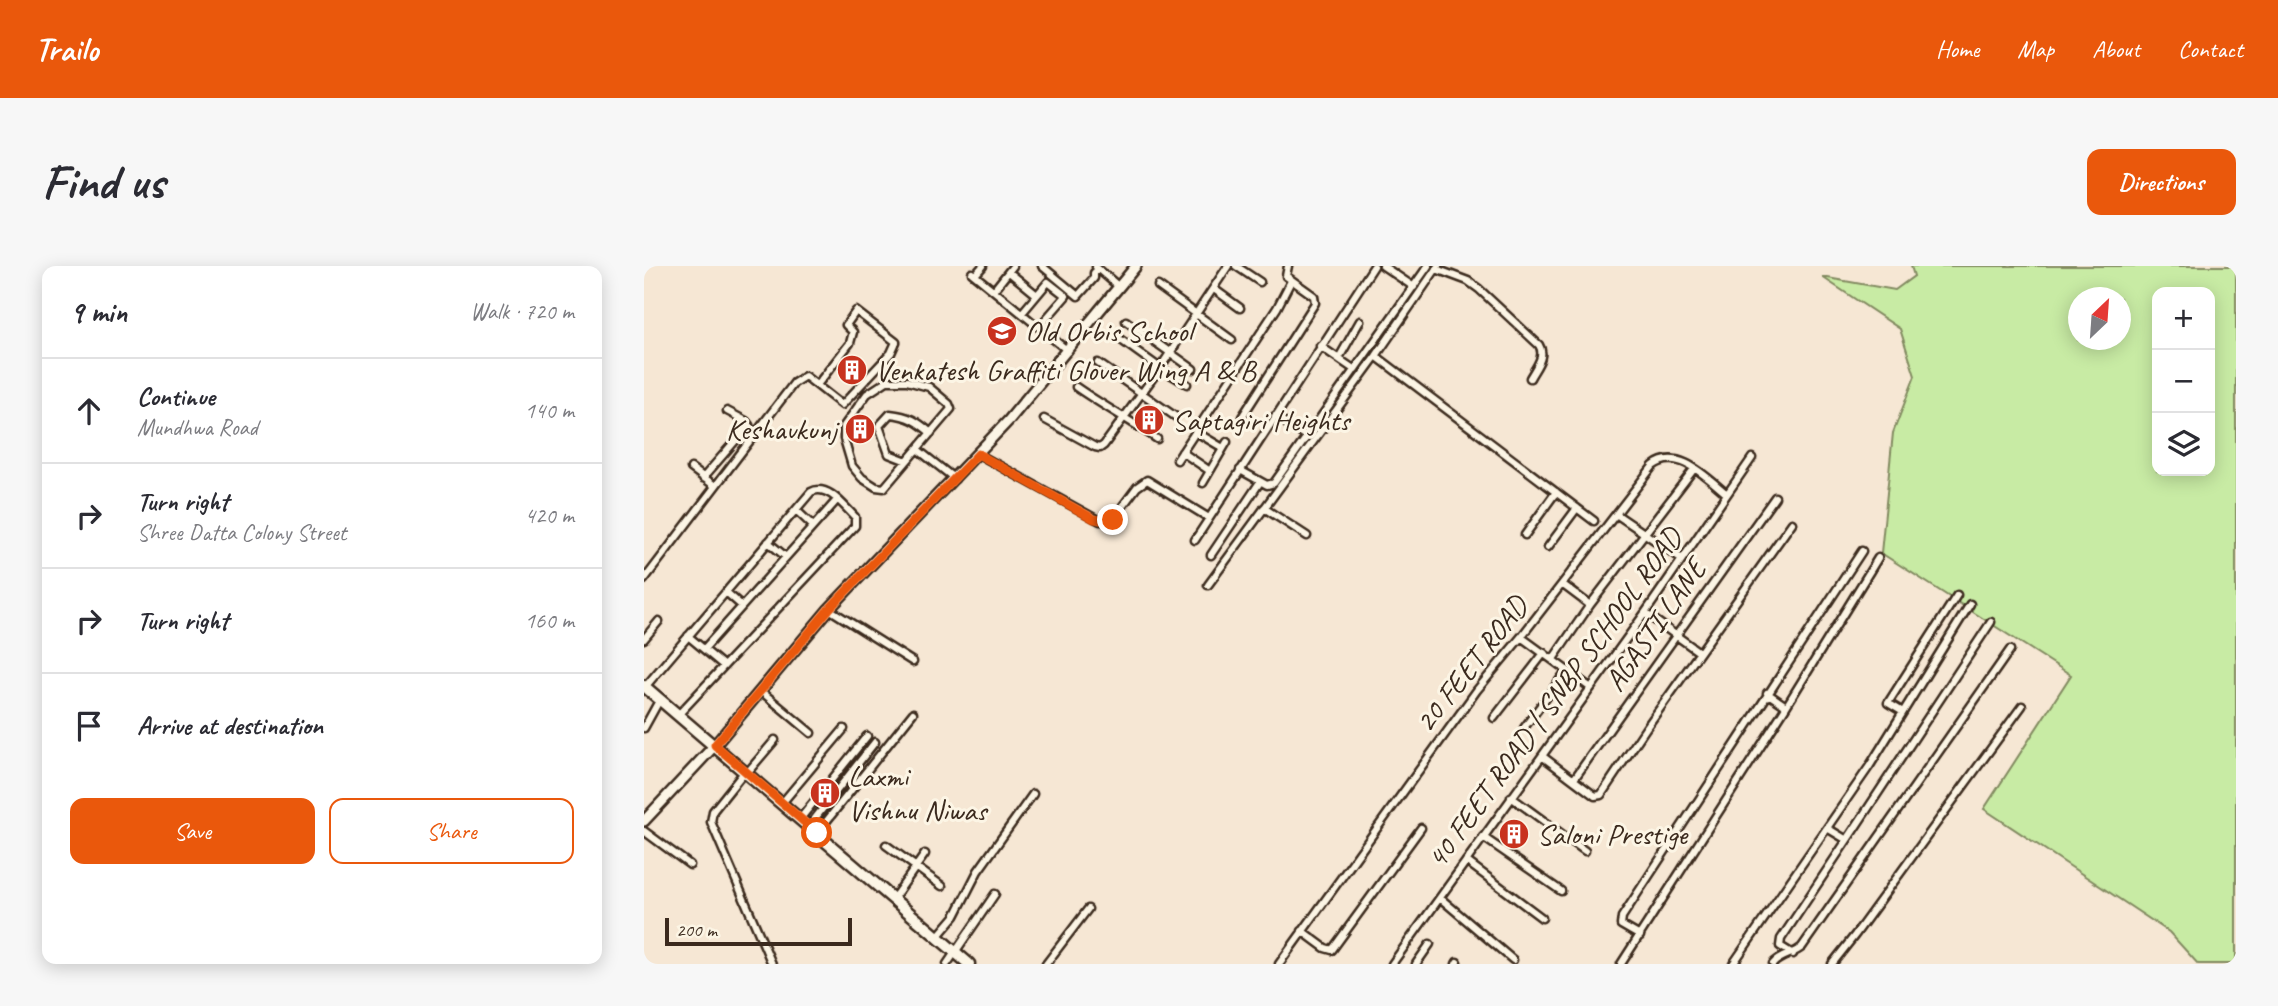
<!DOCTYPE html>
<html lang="en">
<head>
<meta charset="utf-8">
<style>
	:root { --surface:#fff; --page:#f7f7f7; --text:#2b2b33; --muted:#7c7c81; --line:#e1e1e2; --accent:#ea580c }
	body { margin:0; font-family:Caveat,sans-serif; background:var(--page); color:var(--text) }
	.controls { position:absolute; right:21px; top:21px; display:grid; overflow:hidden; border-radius:14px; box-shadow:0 4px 18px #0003 }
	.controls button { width:63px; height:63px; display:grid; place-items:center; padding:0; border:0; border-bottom:2px solid var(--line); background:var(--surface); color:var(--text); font:35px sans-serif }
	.compass { position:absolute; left:1424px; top:21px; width:63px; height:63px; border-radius:50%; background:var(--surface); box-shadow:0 4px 18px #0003; rotate:25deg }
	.scale { position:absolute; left:21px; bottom:18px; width:187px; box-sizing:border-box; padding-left:7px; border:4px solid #3b2a1e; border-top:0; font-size:19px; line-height:24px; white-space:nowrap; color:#3b2a1e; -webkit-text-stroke:5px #fcf5e5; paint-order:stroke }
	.stop { position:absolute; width:21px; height:21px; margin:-16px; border:5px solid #ea580c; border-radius:50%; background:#fff }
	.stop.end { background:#ea580c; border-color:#fff; box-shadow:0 2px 7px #0008 }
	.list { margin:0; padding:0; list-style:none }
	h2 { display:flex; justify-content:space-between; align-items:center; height:91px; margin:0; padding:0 28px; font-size:30px }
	h2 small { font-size:23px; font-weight:400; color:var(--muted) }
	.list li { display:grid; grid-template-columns:46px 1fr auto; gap:21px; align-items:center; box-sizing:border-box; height:105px; padding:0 28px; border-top:2px solid var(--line) }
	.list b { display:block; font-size:26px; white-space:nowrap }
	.list p { margin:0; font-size:23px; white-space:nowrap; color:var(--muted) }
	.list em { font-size:23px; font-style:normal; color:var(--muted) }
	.actions { display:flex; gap:14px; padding:21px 28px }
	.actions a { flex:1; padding:16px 0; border:2px solid var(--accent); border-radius:14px; text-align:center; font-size:24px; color:var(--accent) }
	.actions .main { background:var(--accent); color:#fff }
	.icon { flex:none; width:38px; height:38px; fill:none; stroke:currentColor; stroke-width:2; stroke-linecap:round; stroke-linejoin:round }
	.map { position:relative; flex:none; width:1592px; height:698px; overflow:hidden; border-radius:14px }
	header { display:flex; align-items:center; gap:42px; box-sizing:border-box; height:98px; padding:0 35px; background:var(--accent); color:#fff }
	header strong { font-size:33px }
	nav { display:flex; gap:38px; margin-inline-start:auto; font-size:24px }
	.intro { display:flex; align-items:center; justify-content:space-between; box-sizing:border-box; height:168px; padding:0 42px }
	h1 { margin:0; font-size:49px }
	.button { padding:18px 32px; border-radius:14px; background:var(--accent); color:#fff; font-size:24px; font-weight:700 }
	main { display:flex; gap:42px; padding:0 42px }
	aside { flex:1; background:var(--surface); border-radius:14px; box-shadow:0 4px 18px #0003 }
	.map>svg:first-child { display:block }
	.green { fill:#c8eba4; stroke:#828a61; stroke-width:2; fill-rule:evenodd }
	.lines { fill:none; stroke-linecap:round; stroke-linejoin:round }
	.street-casing { stroke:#3b2a1e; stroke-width:11 }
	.secondary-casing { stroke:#3b2a1e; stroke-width:14 }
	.primary-casing { stroke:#3b2a1e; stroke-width:15 }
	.street { stroke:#fcf5e5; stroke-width:6 }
	.secondary { stroke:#fcf5e5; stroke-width:9 }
	.primary { stroke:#fcf5e5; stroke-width:10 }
	.route { stroke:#ea580c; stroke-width:9 }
	.labels { text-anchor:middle; stroke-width:6; stroke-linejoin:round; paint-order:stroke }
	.poi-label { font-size:30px; fill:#3b2a1e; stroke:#fcf5e5; text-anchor:start }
	.street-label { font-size:30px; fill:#3b2a1e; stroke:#fcf5e5 }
</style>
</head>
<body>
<header>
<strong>Trailo</strong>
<nav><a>Home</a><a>Map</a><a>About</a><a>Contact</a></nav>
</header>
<div class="intro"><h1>Find us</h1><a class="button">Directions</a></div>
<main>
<aside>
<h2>9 min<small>Walk · 720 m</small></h2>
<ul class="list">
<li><svg class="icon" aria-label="ahead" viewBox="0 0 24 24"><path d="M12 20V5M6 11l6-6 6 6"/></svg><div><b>Continue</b><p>Mundhwa Road</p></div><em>140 m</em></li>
<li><svg class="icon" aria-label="right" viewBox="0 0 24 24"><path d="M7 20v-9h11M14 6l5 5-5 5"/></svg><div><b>Turn right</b><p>Shree Datta Colony Street</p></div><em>420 m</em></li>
<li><svg class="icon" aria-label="right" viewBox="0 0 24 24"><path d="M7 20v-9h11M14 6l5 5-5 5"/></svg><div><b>Turn right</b></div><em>160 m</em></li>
<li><svg class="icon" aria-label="arrive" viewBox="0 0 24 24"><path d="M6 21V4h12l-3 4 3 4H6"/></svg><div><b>Arrive at destination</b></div></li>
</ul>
<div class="actions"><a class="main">Save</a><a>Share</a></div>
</aside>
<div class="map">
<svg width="1592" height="698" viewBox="0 0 1592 698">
	<rect width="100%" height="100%" fill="#f6e7d4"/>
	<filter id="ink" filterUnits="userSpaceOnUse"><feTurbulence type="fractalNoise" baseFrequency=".0143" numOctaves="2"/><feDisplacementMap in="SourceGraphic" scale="14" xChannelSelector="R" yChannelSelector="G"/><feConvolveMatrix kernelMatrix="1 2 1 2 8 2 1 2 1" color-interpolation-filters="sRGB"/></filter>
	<g filter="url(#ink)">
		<path class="green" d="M 1267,0 L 1592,0 L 1592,698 L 1554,698 L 1525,666 L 1340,543 L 1427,409 L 1237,287 L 1249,167 L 1271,110 L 1256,63 L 1178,11 L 1251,24 L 1270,10 ZM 1513,26 L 1566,26 L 1566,205 L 1513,205 ZM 1434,32 L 1476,32 L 1476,74 L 1434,74 Z"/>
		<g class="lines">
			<g class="street-casing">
				<path id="street" d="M 398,0 L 434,30 L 450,12 L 450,7 L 454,3
					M 592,0 L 616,16
					M 739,0 L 770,21
					M 452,1 L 474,20
					M 792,3 L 824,15 L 835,23 L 895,79 C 902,90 892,101 886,112
					M 365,6 L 393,29
					M 328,7 L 424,85
					M 331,9 L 339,0
					M 514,20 L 588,74
					M 570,23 L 596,42
					M 350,24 L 369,0
					M 378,47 L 404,16 L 422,30 L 395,61
					M 482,55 L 549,103
					M 473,71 L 516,102 L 543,118
					M 676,80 L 711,104
					M 732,90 L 950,255
					M 695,92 L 716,55
					M 454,97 L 532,151
					M 432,121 C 459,140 486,154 513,173
					M 631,150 L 663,171
					M 598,151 L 671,37 L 670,30 L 642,10 L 644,0
					M 400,153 L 451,181 L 456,182 L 460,179 L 516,102 L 584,0
					M 552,166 L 579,182
					M 273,183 L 240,222 L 232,221 L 218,212 L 208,200 L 200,173 L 200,160 L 223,128 L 243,115 L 263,115 L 285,121 L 305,138 L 307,143 L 273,183 L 311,213
					M 538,186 L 566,205
					M 334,188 L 456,255 L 469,253 L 493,221 L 503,214 L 565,252
					M 533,194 L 633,42 L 647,15
					M 263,195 L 245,188 L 235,160 L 246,148 C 265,150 273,155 287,167
					M 47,202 L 71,220
					M 596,204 L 623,219 L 630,217 L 784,0
					M 59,212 L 105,159 L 102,155 L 83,145
					M 559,217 L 583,176
					M 620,242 L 663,270
					M 152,244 L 169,260
					M 972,248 L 1038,293
					M 881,269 L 912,226
					M 551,274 L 730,0
					M 124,276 L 142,291
					M 904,281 L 933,242
					M 567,289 L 616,216
					M 0,314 L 150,117 L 161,110 L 198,139 L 247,87 L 252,76 L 212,45 L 202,59 L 209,66 L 206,77 L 173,119
					M 918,318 L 946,339
					M 564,319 L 732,90 L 794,0
					M 82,326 L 98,340
					M 185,343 L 269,396
					M 1001,347 L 1055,386
					M 44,370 L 80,400
					M 877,371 L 947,422
					M 0,373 L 15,355
					M 60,383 L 193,234
					M 909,393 L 946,339 L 1050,203
					M 1,421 L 167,226 C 183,217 200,240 211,251 L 211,260 L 34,449
					M 118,426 L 167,467
					M 1123,427 L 1142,440
					M 1259,446 L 1244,437 L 1313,329
					M 850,452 L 900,387
					M 0,462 L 16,433
					M 880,462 L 923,404
					M 898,490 L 951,530 L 957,529 L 1002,462 L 1148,257
					M 101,505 L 69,545 L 67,556 L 128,698
					M 103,507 L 131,474
					M 930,513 L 1131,231
					M 867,531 L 941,585
					M 138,537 L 200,463
					M 156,553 L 223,470
					M 165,560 L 231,476
					M 1183,562 L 1203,574 L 1347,356
					M 0,565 L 46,599
					M 173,567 L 269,447
					M 839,571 L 917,625
					M 242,579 L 298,620
					M 822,595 L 898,652
					M 796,632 L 869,694
					M 249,633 L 281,588
					M 658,665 L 681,682 L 688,684 L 777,562
					M 996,670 L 977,659 L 978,651 L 1218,285
					M 293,671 L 311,650 L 334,605 L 389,528
					M 1149,688 L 1136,680 L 1137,673 L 1203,574
					M 303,698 L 351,628
					M 402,698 L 444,643
					M 635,698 L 833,424 L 877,371 L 1009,200 C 1034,180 1063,212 1083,228
					M 748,698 L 1001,347 L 1108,192
					M 772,698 L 786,678
					M 812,698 L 813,696
					M 977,698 L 1140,444 L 1234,292
					M 1089,698 L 1225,501 L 1326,338
					M 1129,698 C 1136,689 1149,689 1158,681 L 1366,384
					M 1188,698 L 1211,669 L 1378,440"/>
			</g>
			<g class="secondary-casing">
				<path id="secondary" d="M 0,555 L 71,479 L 185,343 L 365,154 L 492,0"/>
			</g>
			<g class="primary-casing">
				<path id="primary" d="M 0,420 L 325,698"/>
			</g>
			<use href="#street" class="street"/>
			<use href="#secondary" class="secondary"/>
			<use href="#primary" class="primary"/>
		</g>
	</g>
	<g class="lines" filter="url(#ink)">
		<path class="route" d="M 173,567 L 71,479 L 185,343 L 334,188 L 450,253 L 463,255 L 469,254"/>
	</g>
	<defs>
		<g id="school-disc" transform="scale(1.575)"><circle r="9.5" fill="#c8321e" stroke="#fcf5e5"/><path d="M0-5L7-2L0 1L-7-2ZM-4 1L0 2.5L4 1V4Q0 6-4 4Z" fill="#fff"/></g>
		<g id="building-disc" transform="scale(1.575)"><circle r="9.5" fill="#c8321e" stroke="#fcf5e5"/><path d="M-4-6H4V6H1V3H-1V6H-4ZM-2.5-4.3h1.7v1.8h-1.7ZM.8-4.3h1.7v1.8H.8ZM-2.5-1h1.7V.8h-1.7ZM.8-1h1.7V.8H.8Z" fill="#fff"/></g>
	</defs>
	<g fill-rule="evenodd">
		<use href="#school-disc" x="358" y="65"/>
		<use href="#building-disc" x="208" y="104"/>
		<use href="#building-disc" x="505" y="154"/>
		<use href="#building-disc" x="216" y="163"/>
		<use href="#building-disc" x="181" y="527"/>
		<use href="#building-disc" x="870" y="568"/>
	</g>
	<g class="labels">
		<g class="poi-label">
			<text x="381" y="75">Old Orbis School</text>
			<text x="231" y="114">Venkatesh Graffiti Glover Wing A &amp; B</text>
			<text x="528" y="164">Saptagiri Heights</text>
			<text x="193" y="173" text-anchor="end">Keshavkunj</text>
			<text x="204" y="520">Laxmi<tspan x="204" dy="34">Vishnu Niwas</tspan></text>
			<text x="893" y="578">Saloni Prestige</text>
		</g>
		<g class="street-label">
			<text transform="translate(1011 359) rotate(-55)" y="10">AGASTI LANE</text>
			<text transform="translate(827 398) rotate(-52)" y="10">20 FEET ROAD</text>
			<text transform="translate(910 432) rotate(-54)" y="10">40 FEET ROAD | SNBP SCHOOL ROAD</text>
		</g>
	</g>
</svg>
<div class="controls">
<button>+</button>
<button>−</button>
<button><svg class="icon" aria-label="layers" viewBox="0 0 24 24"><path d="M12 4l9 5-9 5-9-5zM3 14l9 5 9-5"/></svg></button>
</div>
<svg class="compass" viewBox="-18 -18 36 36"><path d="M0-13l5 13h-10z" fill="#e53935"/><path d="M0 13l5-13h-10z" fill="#7c7c81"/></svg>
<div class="scale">200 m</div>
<div class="stop" style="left:173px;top:567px"></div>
<div class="stop end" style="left:469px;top:254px"></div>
</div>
</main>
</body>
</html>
